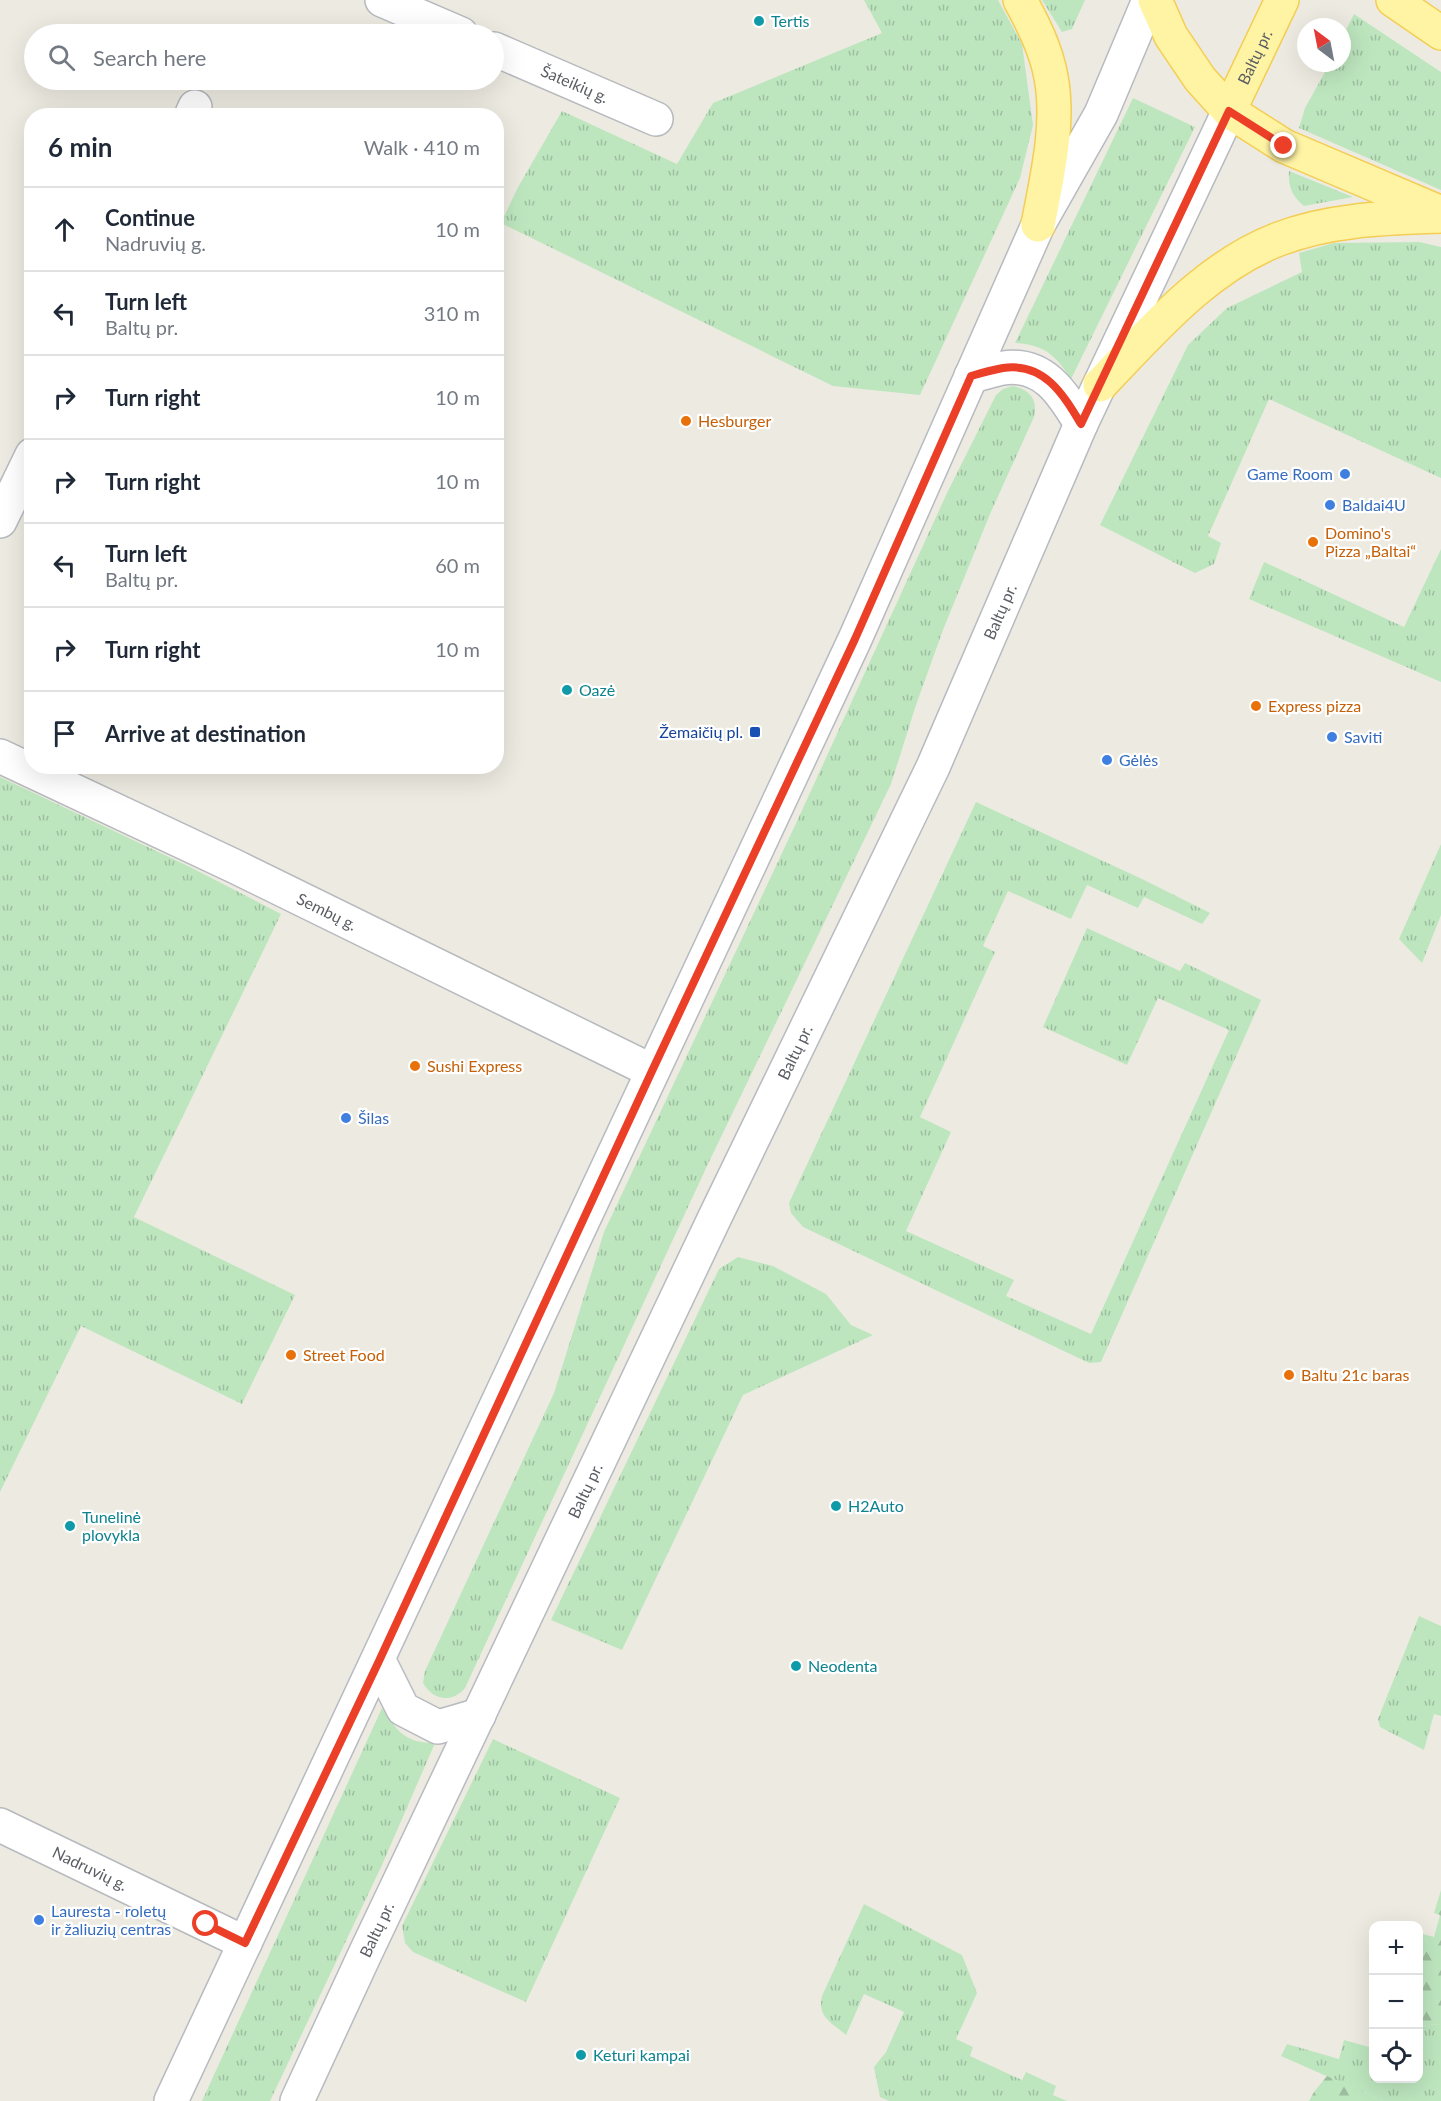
<!DOCTYPE html>
<html lang="en">
<head>
<meta charset="utf-8">
<style>
	:root { --surface:#fff; --page:#f2f2f3; --text:#1f2937; --muted:#747a83; --line:#e0e1e3 }
	body { margin:0; font-family:Lato,sans-serif; background:var(--page); color:var(--text) }
	.controls { position:absolute; right:18px; bottom:18px; display:grid; overflow:hidden; border-radius:12px; box-shadow:0 6px 24px #0002 }
	.controls button { width:54px; height:54px; display:grid; place-items:center; padding:0; border:0; border-bottom:2px solid var(--line); background:var(--surface); color:var(--text); font:30px sans-serif }
	.compass { position:absolute; left:1297px; top:18px; width:54px; height:54px; border-radius:50%; background:var(--surface); box-shadow:0 6px 24px #0002; rotate:328deg }
	.stop { position:absolute; width:18px; height:18px; margin:-14px; border:4px solid #ec3f28; border-radius:50%; background:#fff }
	.stop.end { background:#ec3f28; border-color:#fff; box-shadow:0 2px 6px #0008 }
	.list { margin:0; padding:0; list-style:none }
	h2 { display:flex; justify-content:space-between; align-items:center; height:78px; margin:0; padding:0 24px; font-size:26px }
	h2 small { font-size:20px; font-weight:400; color:var(--muted) }
	.list li { display:grid; grid-template-columns:39px 1fr auto; gap:18px; align-items:center; box-sizing:border-box; height:84px; padding:0 24px; border-top:2px solid var(--line) }
	.list b { display:block; font-size:22px; white-space:nowrap }
	.list p { margin:0; font-size:20px; white-space:nowrap; color:var(--muted) }
	.list em { font-size:20px; font-style:normal; color:var(--muted) }
	.icon { flex:none; width:33px; height:33px; fill:none; stroke:currentColor; stroke-width:2; stroke-linecap:round; stroke-linejoin:round }
	.map { position:relative; flex:none; width:1441px; height:2101px; overflow:hidden }
	.search { position:absolute; background:var(--surface); box-shadow:0 6px 24px #0002; left:24px; top:24px; width:480px; height:66px; display:flex; align-items:center; gap:15px; box-sizing:border-box; padding:0 21px; border-radius:33px; color:var(--muted); font-size:22px }
	.panel { position:absolute; background:var(--surface); box-shadow:0 6px 24px #0002; left:24px; top:108px; width:480px; height:666px; border-radius:24px }
	.map>svg:first-child { display:block }
	.grass { fill:url(#grass-tufts) }
	.forest { fill:url(#forest-firs) }
	.lines { fill:none; stroke-linecap:round; stroke-linejoin:round }
	.minor-casing { stroke:#b7b9be; stroke-width:36 }
	.secondary-casing { stroke:#b7bac0; stroke-width:36 }
	.primary-casing { stroke:#f4cd54; stroke-width:36 }
	.minor { stroke:#fff; stroke-width:33 }
	.secondary { stroke:#fff; stroke-width:33 }
	.primary { stroke:#fff4a4; stroke-width:33 }
	.route { stroke:#ec3f28; stroke-width:8 }
	.culture-dot { fill:#0f9aa8; stroke:#fff; stroke-width:2 }
	.food-dot { fill:#e8710a; stroke:#fff; stroke-width:2 }
	.shop-dot { fill:#3f7fe0; stroke:#fff; stroke-width:2 }
	.transit-dot { fill:#1a4fb4; stroke:#fff; stroke-width:2 }
	.labels { text-anchor:middle; stroke-width:4.5; stroke-linejoin:round; paint-order:stroke }
	.culture-label { font-size:16px; fill:#0d838f; stroke:#fff; text-anchor:start }
	.street-label { font-size:16px; fill:#5a5d63; stroke:#fff }
	.food-label { font-size:16px; fill:#c56008; stroke:#fff; text-anchor:start }
	.shop-label { font-size:16px; fill:#366cbe; stroke:#fff; text-anchor:start }
	.transit-label { font-size:16px; fill:#164399; stroke:#fff; text-anchor:end }
</style>
</head>
<body>
<div class="map">
<svg width="1441" height="2101" viewBox="0 0 1441 2101">
	<defs>
		<pattern id="grass-tufts" width="24" height="20" patternUnits="userSpaceOnUse" patternTransform="scale(1.5)"><rect width="24" height="20" fill="#bde6be"/><path d="M3 7l-1-3M5 7V3M7 7l1-3M15 17l-1-3M17 17v-4M19 17l1-3" fill="none" stroke="#9dbe9e"/></pattern>
		<pattern id="forest-firs" width="22" height="20" patternUnits="userSpaceOnUse" patternTransform="scale(1.5)"><rect width="22" height="20" fill="#bde6be"/><path d="M5 1l3.5 6h-7zM16 11l3.5 6h-7z" fill="#9dbe9e"/></pattern>
	</defs>
	<rect width="100%" height="100%" fill="#edebe1"/>
	<path class="grass" d="M 864,0 L 998,0 L 1022,44 L 1033,125 L 1020,178 L 920,395 L 833,386 L 501,223 L 517,189 L 562,111 L 677,164 L 713,103 L 882,33 Z
		M 1042,0 L 1085,0 L 1072,29 L 1062,32 Z
		M 1354,14 L 1441,72 L 1441,190 L 1299,128 L 1305,108 L 1330,63 L 1342,63 L 1342,38 Z
		M 1133,98 L 1195,127 L 1071,379 C 1055,355 1045,345 1015,343 Z
		M 1289,171 L 1353,197 L 1304,206 C 1292,196 1288,187 1289,171 Z
		M 1419,242 L 1441,247 L 1441,478 L 1269,399 L 1208,536 L 1221,543 L 1214,564 L 1195,573 L 1100,525 L 1188,345 L 1227,308 L 1302,272 L 1299,253 L 1334,243 Z
		M 1012,386 C 1030,389 1038,400 1034,417 L 990,514 L 943,630 L 916,705 L 891,784 L 708,1164 L 465,1688 C 451,1704 433,1700 423,1683 L 425,1671 L 554,1393 L 604,1232 L 798,819 L 947,493 L 996,395 L 1003,389 Z
		M 1441,549 L 1441,682 L 1249,599 L 1264,562 L 1404,627 Z
		M 0,777 L 188,866 L 281,914 L 134,1217 L 295,1295 L 242,1404 L 81,1326 L 0,1492 Z
		M 976,802 L 1142,879 L 1210,913 L 1202,924 L 1144,897 L 1138,908 L 1087,885 L 1071,919 L 1008,891 L 983,946 L 995,952 L 920,1117 L 951,1132 L 906,1231 L 1014,1280 L 1006,1296 L 1091,1334 L 1229,1030 L 1158,998 L 1127,1065 L 1043,1027 L 1087,928 L 1180,971 L 1185,963 L 1261,1000 L 1101,1362 L 1089,1363 L 803,1227 L 791,1213 L 789,1203 Z
		M 1441,844 L 1441,915 L 1422,963 L 1399,939 Z
		M 738,1257 L 773,1266 L 826,1294 L 851,1325 L 873,1335 L 743,1395 L 622,1650 L 551,1620 L 719,1269 Z
		M 1419,1616 L 1441,1626 L 1441,1716 L 1434,1714 L 1424,1750 L 1380,1727 L 1378,1719 Z
		M 382,1708 C 397,1732 406,1743 435,1743 L 382,1865 L 270,2101 L 202,2101 Z
		M 493,1739 L 620,1798 L 526,2002 L 413,1952 L 405,1943 L 402,1926 Z
		M 864,1904 L 962,1955 L 977,1993 L 956,2039 L 973,2047 L 970,2056 L 1022,2080 L 1026,2072 L 1056,2086 L 1053,2095 L 1067,2101 L 889,2101 L 880,2097 L 874,2067 L 886,2052 L 904,2012 L 864,1994 L 846,2035 C 831,2022 817,2017 822,1996 Z
		M 1441,2024 L 1441,2101 L 1383,2101 L 1281,2056 L 1287,2044 L 1339,2059 L 1344,2040 L 1373,2048 L 1374,2078 L 1418,2078 L 1419,2026 Z"/>
	<path class="forest" d="M 1441,1890 L 1441,2024 L 1419,2026 L 1419,1933 L 1434,1937 L 1440,1915 L 1434,1913 Z
		M 1327,2076 L 1383,2101 L 1309,2101 L 1314,2092 Z"/>
	<g class="lines">
		<g class="minor-casing">
			<g id="minor">
				<path d="M 382,0 L 461,34"/>
				<path id="s1" d="M 494,49 L 656,119"/>
				<path d="M 191,116 L 195,107"/>
				<path d="M 0,521 L 32,455"/>
				<path id="s2" d="M 0,756 L 234,866 L 652,1071"/>
				<path id="s3" d="M 0,1825 L 245,1943"/>
			</g>
		</g>
		<g class="secondary-casing">
			<g id="secondary">
				<path d="M 971,376 C 981,374 992,370 1003,368 C 1044,362 1063,394 1081,424"/>
				<path d="M 379,1661 L 403,1709 L 438,1727 L 479,1715"/>
				<path d="M 171,2101 L 855,639 L 1038,225 L 1101,114 L 1149,0"/>
				<path id="s4" d="M 297,2101 L 365,1954 L 715,1217 L 933,767 L 1081,424 L 1229,111"/>
			</g>
		</g>
		<g class="primary-casing">
			<g id="primary">
				<path d="M 1020,0 C 1033,24 1046,49 1051,77 C 1060,125 1047,177 1038,225"/>
				<path d="M 1155,0 L 1171,36 L 1200,79 L 1229,111 L 1284,146 L 1439,212"/>
				<path d="M 1393,0 L 1441,33"/>
				<path id="s5" d="M 1229,111 L 1282,0"/>
				<path d="M 1100,385 C 1153,330 1207,266 1279,239 C 1330,219 1387,218 1441,216"/>
			</g>
		</g>
		<use href="#minor" class="minor"/>
		<use href="#secondary" class="secondary"/>
		<use href="#primary" class="primary"/>
	</g>
	<g class="lines">
		<path class="route" d="M 206,1924 L 245,1943 L 379,1661 L 652,1071 L 855,639 L 971,376 C 981,373 992,370 1003,368 C 1044,362 1063,394 1081,424 L 1229,111 L 1284,146"/>
	</g>
	<g class="culture-dot">
		<circle cx="759" cy="21" r="6"/>
		<circle cx="567" cy="690" r="6"/>
		<circle cx="836" cy="1506" r="6"/>
		<circle cx="70" cy="1526" r="6"/>
		<circle cx="796" cy="1666" r="6"/>
		<circle cx="581" cy="2055" r="6"/>
	</g>
	<g class="food-dot">
		<circle cx="686" cy="421" r="6"/>
		<circle cx="1313" cy="542" r="6"/>
		<circle cx="1256" cy="706" r="6"/>
		<circle cx="415" cy="1066" r="6"/>
		<circle cx="291" cy="1355" r="6"/>
		<circle cx="1289" cy="1375" r="6"/>
	</g>
	<g class="shop-dot">
		<circle cx="1345" cy="474" r="6"/>
		<circle cx="1330" cy="505" r="6"/>
		<circle cx="1332" cy="737" r="6"/>
		<circle cx="1107" cy="760" r="6"/>
		<circle cx="346" cy="1118" r="6"/>
		<circle cx="39" cy="1920" r="6"/>
	</g>
	<rect class="transit-dot" x="749" y="726" width="12" height="12" rx="3"/>
	<g class="labels">
		<g class="culture-label">
			<text x="771" y="27">Tertis</text>
			<text x="579" y="696">Oazė</text>
			<text x="848" y="1512">H2Auto</text>
			<text x="82" y="1523">Tunelinė<tspan x="82" dy="18">plovykla</tspan></text>
			<text x="808" y="1672">Neodenta</text>
			<text x="593" y="2061">Keturi kampai</text>
		</g>
		<g class="street-label">
			<text dy="6" stroke="none"><textPath href="#s5" startOffset="60">Baltų pr.</textPath></text>
			<text dy="6" stroke="none"><textPath href="#s1" startOffset="88">Šateikių g.</textPath></text>
			<text dy="6" stroke="none"><textPath href="#s4" startOffset="1647">Baltų pr.</textPath></text>
			<text dy="6" stroke="none"><textPath href="#s2" startOffset="362">Sembų g.</textPath></text>
			<text dy="6" stroke="none"><textPath href="#s4" startOffset="1161">Baltų pr.</textPath></text>
			<text dy="6" stroke="none"><textPath href="#s4" startOffset="675">Baltų pr.</textPath></text>
			<text dy="6" stroke="none"><textPath href="#s3" startOffset="100">Nadruvių g.</textPath></text>
			<text dy="6" stroke="none"><textPath href="#s4" startOffset="189">Baltų pr.</textPath></text>
		</g>
		<g class="food-label">
			<text x="698" y="427">Hesburger</text>
			<text x="1325" y="539">Domino's<tspan x="1325" dy="18">Pizza „Baltai“</tspan></text>
			<text x="1268" y="712">Express pizza</text>
			<text x="427" y="1072">Sushi Express</text>
			<text x="303" y="1361">Street Food</text>
			<text x="1301" y="1381">Baltu 21c baras</text>
		</g>
		<g class="shop-label">
			<text x="1333" y="480" text-anchor="end">Game Room</text>
			<text x="1342" y="511">Baldai4U</text>
			<text x="1344" y="743">Saviti</text>
			<text x="1119" y="766">Gėlės</text>
			<text x="358" y="1124">Šilas</text>
			<text x="51" y="1917">Lauresta - roletų<tspan x="51" dy="18">ir žaliuzių centras</tspan></text>
		</g>
		<g class="transit-label">
			<text x="743" y="738">Žemaičių pl.</text>
		</g>
	</g>
</svg>
<div class="controls">
<button>+</button>
<button>−</button>
<button><svg class="icon" aria-label="locate" viewBox="0 0 24 24"><circle cx="12" cy="12" r="6"/><path d="M12 2v4M12 18v4M2 12h4M18 12h4"/></svg></button>
</div>
<svg class="compass" viewBox="-18 -18 36 36"><path d="M0-13l5 13h-10z" fill="#e53935"/><path d="M0 13l5-13h-10z" fill="#747a83"/></svg>
<div class="stop" style="left:206px;top:1924px"></div>
<div class="stop end" style="left:1284px;top:146px"></div>
<div class="search"><svg class="icon" aria-label="search" viewBox="0 0 24 24"><circle cx="10" cy="10" r="6"/><path d="M15 15l6 6"/></svg>Search here</div>
<section class="panel">
<h2>6 min<small>Walk · 410 m</small></h2>
<ul class="list">
<li><svg class="icon" aria-label="ahead" viewBox="0 0 24 24"><path d="M12 20V5M6 11l6-6 6 6"/></svg><div><b>Continue</b><p>Nadruvių g.</p></div><em>10 m</em></li>
<li><svg class="icon" aria-label="left" viewBox="0 0 24 24"><path d="M17 20v-9H6M10 6l-5 5 5 5"/></svg><div><b>Turn left</b><p>Baltų pr.</p></div><em>310 m</em></li>
<li><svg class="icon" aria-label="right" viewBox="0 0 24 24"><path d="M7 20v-9h11M14 6l5 5-5 5"/></svg><div><b>Turn right</b></div><em>10 m</em></li>
<li><svg class="icon" aria-label="right" viewBox="0 0 24 24"><path d="M7 20v-9h11M14 6l5 5-5 5"/></svg><div><b>Turn right</b></div><em>10 m</em></li>
<li><svg class="icon" aria-label="left" viewBox="0 0 24 24"><path d="M17 20v-9H6M10 6l-5 5 5 5"/></svg><div><b>Turn left</b><p>Baltų pr.</p></div><em>60 m</em></li>
<li><svg class="icon" aria-label="right" viewBox="0 0 24 24"><path d="M7 20v-9h11M14 6l5 5-5 5"/></svg><div><b>Turn right</b></div><em>10 m</em></li>
<li><svg class="icon" aria-label="arrive" viewBox="0 0 24 24"><path d="M6 21V4h12l-3 4 3 4H6"/></svg><div><b>Arrive at destination</b></div></li>
</ul>
</section>
</div>
</body>
</html>
